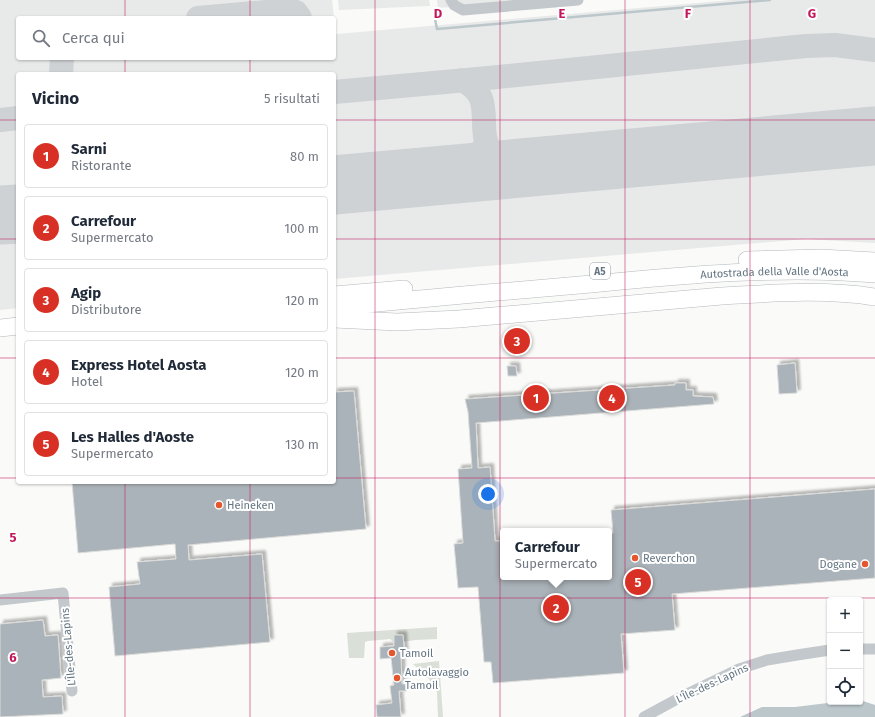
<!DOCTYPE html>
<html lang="it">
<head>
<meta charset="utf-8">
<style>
	:root { --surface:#fff; --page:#f6f6f7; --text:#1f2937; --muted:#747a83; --line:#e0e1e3; --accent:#d93025 }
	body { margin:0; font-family:"Fira Sans",sans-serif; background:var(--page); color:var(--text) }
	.controls { position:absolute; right:12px; bottom:12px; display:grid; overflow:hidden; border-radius:4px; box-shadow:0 1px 3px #0004 }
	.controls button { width:36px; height:36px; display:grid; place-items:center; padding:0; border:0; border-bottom:1px solid var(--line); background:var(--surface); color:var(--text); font:20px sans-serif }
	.you { position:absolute; left:488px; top:494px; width:14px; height:14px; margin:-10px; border:3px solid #fff; border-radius:50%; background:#1a73e8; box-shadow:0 0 0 6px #1a73e833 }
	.badge { display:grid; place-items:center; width:26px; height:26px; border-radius:50%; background:var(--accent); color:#fff; font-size:13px; font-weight:700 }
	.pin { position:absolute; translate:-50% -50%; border:2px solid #fff; box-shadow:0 1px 4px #0006 }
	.popup { position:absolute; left:500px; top:528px; width:112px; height:52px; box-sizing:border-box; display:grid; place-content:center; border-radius:4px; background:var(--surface); filter:drop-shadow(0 1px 3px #0005); font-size:13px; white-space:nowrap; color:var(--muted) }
	.popup b { font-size:15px; color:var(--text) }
	.popup::after { content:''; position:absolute; left:50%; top:100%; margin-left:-8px; border:8px solid transparent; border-top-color:var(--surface) }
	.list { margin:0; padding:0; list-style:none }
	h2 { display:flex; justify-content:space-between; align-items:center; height:52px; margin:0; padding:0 16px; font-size:17px }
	h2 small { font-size:13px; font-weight:400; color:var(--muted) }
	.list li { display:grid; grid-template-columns:26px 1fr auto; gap:12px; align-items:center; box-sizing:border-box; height:64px; margin:0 8px 8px; padding:0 8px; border:1px solid var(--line); border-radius:4px }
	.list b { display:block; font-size:15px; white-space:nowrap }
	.list p { margin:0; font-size:13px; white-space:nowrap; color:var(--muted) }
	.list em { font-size:13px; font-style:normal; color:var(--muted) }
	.icon { flex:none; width:22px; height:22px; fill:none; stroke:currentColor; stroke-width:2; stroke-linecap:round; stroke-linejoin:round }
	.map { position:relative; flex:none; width:875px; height:717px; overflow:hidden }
	.search { position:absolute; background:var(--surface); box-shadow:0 1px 3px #0004; left:16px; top:16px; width:320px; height:44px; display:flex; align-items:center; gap:10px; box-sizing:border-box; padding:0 14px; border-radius:4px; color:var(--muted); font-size:15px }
	.panel { position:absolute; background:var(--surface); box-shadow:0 1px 3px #0004; left:16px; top:72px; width:320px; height:412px; border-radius:4px }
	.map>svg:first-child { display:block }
	.built { fill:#e8e9e9; fill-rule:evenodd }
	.green { fill:#dadfd7 }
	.water { fill:#bbc7cb }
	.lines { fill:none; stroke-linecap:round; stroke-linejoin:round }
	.stream { stroke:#bbc7cb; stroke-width:2.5 }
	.taxiway { stroke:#ced2d4; stroke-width:24 }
	.runway { stroke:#ced2d4; stroke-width:59 }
	.building { fill:#aab3b9; stroke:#dcdcda; filter:url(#shadow) }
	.highway-casing { stroke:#b4b9bd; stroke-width:18 }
	.minor { stroke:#c3c8cc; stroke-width:11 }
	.highway { stroke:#fff; stroke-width:17 }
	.grid { fill:none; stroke:#c2185b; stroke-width:1; stroke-opacity:0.55 }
	.poi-dot { fill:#e4572e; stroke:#fff; stroke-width:1.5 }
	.labels { text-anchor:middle; stroke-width:4; stroke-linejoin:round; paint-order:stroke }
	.shield { fill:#fff; stroke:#939fa8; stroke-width:1 }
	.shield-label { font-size:10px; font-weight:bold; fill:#657683 }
	.street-label { font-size:11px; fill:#657683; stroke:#fff }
	.poi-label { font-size:11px; fill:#657683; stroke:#fff; text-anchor:start }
	.grid-label { font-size:13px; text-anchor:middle; font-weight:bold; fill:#c2185b; stroke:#fff; stroke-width:4; stroke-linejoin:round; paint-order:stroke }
</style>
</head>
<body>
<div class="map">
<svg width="875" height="717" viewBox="0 0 875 717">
	<defs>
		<filter id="shadow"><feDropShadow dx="3.5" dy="-3.5" stdDeviation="1" flood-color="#0004"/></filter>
	</defs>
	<rect width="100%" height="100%" fill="#fafaf8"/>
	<path class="built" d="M 0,0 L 332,0 L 336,34 L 732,0 L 875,0 L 875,243 L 806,239 L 334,279 L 334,74 L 18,74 L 18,308 L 0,310 ZM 18,18 L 334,18 L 334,58 L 18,58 Z
		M 338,0 L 429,0 L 430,6 L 339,10 Z
		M 437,0 L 544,0 L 438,8 Z"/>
	<path class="green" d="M 437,627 L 437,639 L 415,640 L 403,642 L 403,635 L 395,635 L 394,642 L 390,639 L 368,641 L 365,642 L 364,658 L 349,658 L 347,633 Z
		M 439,661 L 443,717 L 438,717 L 437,692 L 429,679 L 413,664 Z"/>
	<path class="water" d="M 860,700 L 875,705 L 875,717 L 740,717 L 762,707 L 795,707 L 836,702 L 860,702 Z"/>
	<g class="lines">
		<path class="stream" d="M 435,19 L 437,29 L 770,0"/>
		<path class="taxiway" d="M 198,18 L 289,10 L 296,12 L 300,18
			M 61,74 L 62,58
			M 462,80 C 501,98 470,135 496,156 C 505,163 517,165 528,167
			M 334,92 L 478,79 L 806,46 L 835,45 L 875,50
			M 0,120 L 18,118
			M 450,175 C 469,166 482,162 486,140"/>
		<path class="runway" d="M 334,185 L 875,136
			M 0,215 L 18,214"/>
	</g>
	<path class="building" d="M 521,335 L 522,343 L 513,344 L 512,336 Z
		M 795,363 L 797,393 L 779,394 L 777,365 Z
		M 507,366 L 516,366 L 517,376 L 508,376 Z
		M 675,383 L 686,383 L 686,390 L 693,390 L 693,396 L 713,397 L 714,404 L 476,423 L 478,468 L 490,467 L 495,541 L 503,541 L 503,577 L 609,577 L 609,533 L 613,533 L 611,510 L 875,489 L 875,578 L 672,594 L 675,630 L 621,634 L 624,673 L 493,683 L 491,662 L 484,662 L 478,587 L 458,588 L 454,544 L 463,543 L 458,469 L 472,468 L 468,412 L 465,399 L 675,385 Z
		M 354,391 L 366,529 L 188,545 L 189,560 L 262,554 L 270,642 L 115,656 L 109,587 L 140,584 L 137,562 L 176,559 L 175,544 L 78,553 L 72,482 L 334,482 L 334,392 Z
		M 43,620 L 45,636 L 58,635 L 61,678 L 42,680 L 43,697 L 62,696 L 63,714 L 0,717 L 0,624 Z
		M 394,635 L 403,635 L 405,658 L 401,658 L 402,684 L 407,684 L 407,691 L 399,691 L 401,717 L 377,717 L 376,705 L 392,703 L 390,686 L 394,685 L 391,658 L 380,659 L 380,647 L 394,646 Z"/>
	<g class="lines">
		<g class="highway-casing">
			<g id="highway">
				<path d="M 747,260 L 821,258 L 875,261"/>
				<path d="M 334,295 L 404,289"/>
				<path id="s1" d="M 334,307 C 420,299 505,291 591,284 C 685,275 780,266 875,274"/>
				<path d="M 334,319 L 397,322 L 459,319 L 722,296 C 773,293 825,289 875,297"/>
				<path d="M 0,328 L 18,326"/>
			</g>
		</g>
		<path class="minor" d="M 451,0 L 454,5 L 463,10 L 578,0
			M 0,600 L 63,593 L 72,691
			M 860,649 L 875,649
			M 644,717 L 681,697 L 739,669 L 767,660 L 797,655 L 830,650"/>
		<use href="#highway" class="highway"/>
	</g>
	<path class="grid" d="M 125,0 L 125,18M 250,0 L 250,18M 375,0 L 375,717M 500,0 L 500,717M 625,0 L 625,717M 750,0 L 750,717M 125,58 L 125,74M 250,58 L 250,74M 0,120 L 18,120M 334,120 L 875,120M 0,239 L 18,239M 334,239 L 875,239M 0,358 L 18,358M 334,358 L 875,358M 0,478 L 18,478M 334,478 L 875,478M 125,482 L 125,717M 250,482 L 250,717M 0,598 L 875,598"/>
	<g class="poi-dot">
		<circle cx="219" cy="505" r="4"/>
		<circle cx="635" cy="558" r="4"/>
		<circle cx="865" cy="564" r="4"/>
		<circle cx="392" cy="653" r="4"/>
		<circle cx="397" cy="678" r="4"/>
	</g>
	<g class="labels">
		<rect class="shield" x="590" y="263" width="20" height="16" rx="3"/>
		<g class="shield-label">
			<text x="600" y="275">A5</text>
		</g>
		<g class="street-label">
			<text dy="4" stroke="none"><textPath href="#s1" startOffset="442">Autostrada della Valle d'Aosta</textPath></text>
			<text transform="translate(68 647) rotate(-95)" y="4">L'Île-des-Lapins</text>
			<text transform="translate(712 683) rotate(-25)" y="4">L'Île-des-Lapins</text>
		</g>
		<g class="poi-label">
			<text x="227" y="509">Heineken</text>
			<text x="643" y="562">Reverchon</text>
			<text x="857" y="568" text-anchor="end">Dogane</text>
			<text x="400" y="657">Tamoil</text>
			<text x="405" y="676">Autolavaggio<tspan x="405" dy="13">Tamoil</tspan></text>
		</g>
	</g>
	<g class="grid-label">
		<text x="438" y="18">D</text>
		<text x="562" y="18">E</text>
		<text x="688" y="18">F</text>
		<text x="812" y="18">G</text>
		<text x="13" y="542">5</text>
		<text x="13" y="662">6</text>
	</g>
</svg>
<div class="controls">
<button>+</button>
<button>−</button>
<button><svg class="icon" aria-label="locate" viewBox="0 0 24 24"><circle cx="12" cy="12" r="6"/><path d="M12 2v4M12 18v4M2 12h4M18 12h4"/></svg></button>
</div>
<div class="you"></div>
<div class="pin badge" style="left:536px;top:398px">1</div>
<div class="pin badge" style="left:556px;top:608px">2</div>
<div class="popup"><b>Carrefour</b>Supermercato</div>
<div class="pin badge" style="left:517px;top:341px">3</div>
<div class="pin badge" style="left:612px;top:398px">4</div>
<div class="pin badge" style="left:638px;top:582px">5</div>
<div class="search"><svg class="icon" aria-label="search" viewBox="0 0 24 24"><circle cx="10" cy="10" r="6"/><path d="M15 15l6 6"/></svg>Cerca qui</div>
<section class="panel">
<h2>Vicino<small>5 risultati</small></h2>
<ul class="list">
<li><span class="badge">1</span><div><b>Sarni</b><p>Ristorante</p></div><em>80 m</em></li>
<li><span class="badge">2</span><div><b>Carrefour</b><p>Supermercato</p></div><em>100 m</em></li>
<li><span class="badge">3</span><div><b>Agip</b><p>Distributore</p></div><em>120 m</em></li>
<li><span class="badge">4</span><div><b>Express Hotel Aosta</b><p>Hotel</p></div><em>120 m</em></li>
<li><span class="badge">5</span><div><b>Les Halles d'Aoste</b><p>Supermercato</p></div><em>130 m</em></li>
</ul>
</section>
</div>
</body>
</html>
